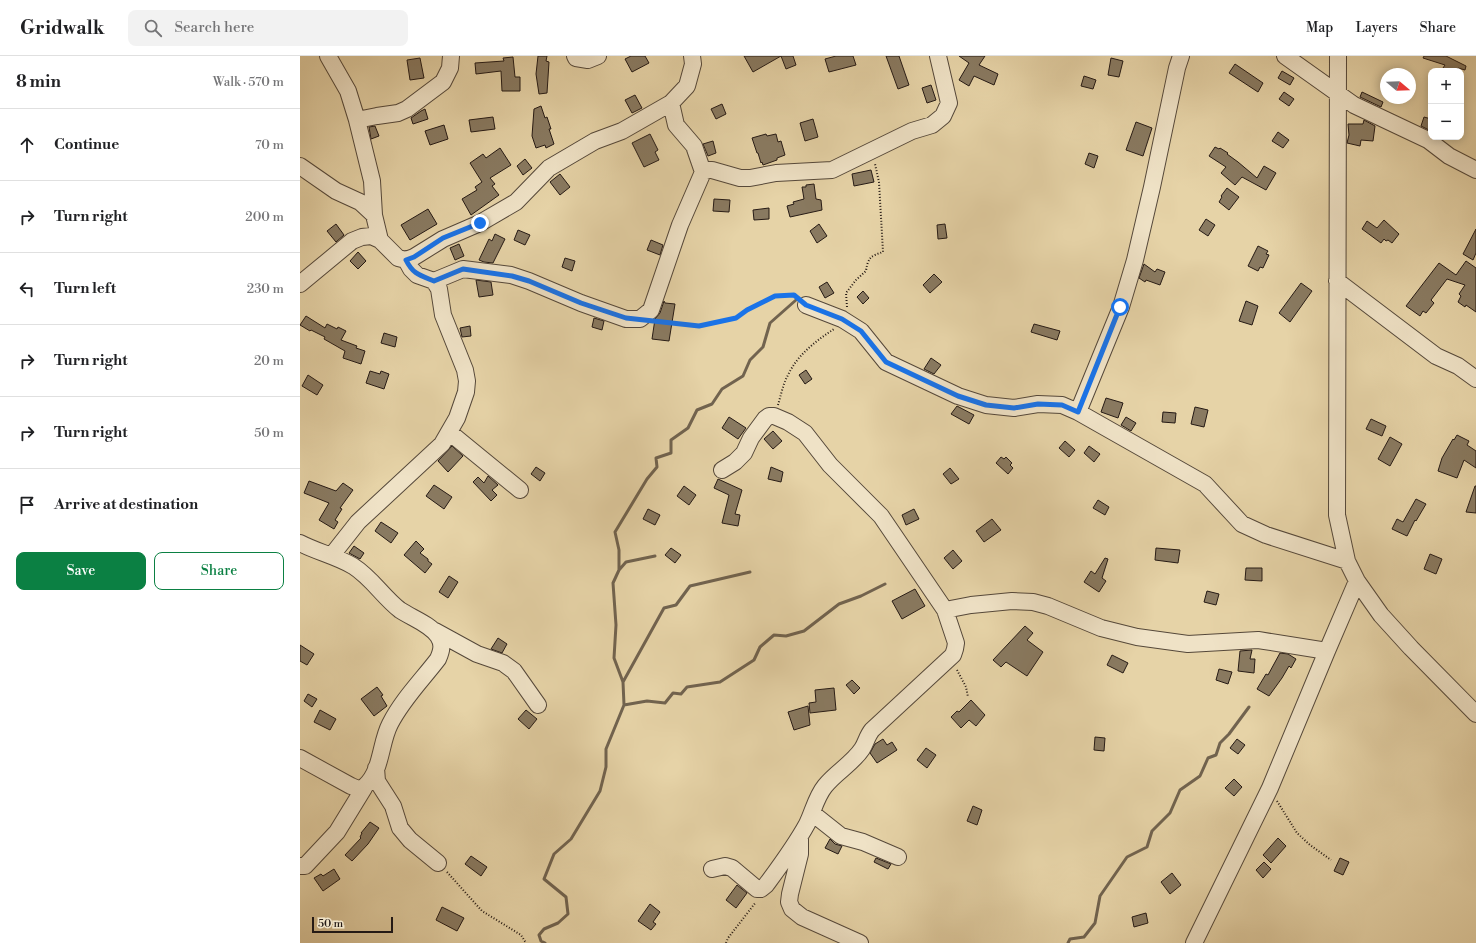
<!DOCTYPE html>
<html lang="en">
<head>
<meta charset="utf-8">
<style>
	:root { --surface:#fff; --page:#f2f2f2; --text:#202124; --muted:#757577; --line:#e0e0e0; --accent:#0b8043 }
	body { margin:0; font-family:"Libre Bodoni",serif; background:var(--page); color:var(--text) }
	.controls { position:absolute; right:12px; top:12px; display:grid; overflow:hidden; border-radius:8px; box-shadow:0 2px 10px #0003 }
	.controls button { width:36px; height:36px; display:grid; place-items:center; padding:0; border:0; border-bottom:1px solid var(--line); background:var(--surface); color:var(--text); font:20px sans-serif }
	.compass { position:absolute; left:1080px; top:12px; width:36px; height:36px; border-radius:50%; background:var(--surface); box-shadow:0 2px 10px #0003; rotate:109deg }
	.scale { position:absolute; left:12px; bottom:10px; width:81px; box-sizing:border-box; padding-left:4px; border:2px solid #251a15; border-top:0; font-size:11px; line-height:14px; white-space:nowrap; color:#251a15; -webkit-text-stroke:3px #efe2c6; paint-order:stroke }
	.stop { position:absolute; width:12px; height:12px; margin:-9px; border:3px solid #1a73e8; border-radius:50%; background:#fff }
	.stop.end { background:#1a73e8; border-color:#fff; box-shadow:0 1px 4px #0008 }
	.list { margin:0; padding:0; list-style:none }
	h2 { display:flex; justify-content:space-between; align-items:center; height:52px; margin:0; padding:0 16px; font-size:17px }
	h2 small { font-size:13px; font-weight:400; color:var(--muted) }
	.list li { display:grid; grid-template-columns:26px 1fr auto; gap:12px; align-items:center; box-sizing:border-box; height:72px; padding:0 16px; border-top:1px solid var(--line) }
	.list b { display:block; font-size:15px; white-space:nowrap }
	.list em { font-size:13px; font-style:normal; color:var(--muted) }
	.actions { display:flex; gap:8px; padding:12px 16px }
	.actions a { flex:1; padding:9px 0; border:1px solid var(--accent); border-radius:8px; text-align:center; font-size:14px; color:var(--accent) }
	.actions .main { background:var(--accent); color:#fff }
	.icon { flex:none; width:22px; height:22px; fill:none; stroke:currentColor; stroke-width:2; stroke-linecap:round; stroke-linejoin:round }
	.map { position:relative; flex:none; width:1176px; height:887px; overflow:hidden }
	header { display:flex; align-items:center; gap:24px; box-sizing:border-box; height:56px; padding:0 20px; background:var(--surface); border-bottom:1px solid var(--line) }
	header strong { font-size:19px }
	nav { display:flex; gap:22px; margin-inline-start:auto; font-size:14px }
	.search { width:280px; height:36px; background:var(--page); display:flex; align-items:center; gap:10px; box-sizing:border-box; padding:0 14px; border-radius:8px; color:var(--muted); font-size:15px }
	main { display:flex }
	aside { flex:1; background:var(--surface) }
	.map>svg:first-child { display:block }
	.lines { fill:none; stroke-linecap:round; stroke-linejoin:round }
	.stream { stroke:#71634f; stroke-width:3 }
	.building { fill:#897a61; stroke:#251a15 }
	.minor-casing { stroke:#55483a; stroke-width:18 }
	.path { stroke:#251a15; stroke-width:2; stroke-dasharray:1 2; stroke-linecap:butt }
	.minor { stroke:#efe2c6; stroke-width:16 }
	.route { stroke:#1a73e8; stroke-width:5 }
</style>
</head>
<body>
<header>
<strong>Gridwalk</strong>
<div class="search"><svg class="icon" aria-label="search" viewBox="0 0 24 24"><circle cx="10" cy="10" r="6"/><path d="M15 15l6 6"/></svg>Search here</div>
<nav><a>Map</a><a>Layers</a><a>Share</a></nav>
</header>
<main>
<aside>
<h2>8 min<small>Walk · 570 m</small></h2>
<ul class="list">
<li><svg class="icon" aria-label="ahead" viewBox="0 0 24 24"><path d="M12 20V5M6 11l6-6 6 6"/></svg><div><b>Continue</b></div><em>70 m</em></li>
<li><svg class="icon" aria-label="right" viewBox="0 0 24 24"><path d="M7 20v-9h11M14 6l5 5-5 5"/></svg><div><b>Turn right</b></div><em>200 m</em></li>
<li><svg class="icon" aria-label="left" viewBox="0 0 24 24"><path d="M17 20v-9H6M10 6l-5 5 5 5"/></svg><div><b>Turn left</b></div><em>230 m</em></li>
<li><svg class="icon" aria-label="right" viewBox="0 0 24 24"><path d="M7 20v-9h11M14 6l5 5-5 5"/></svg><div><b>Turn right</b></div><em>20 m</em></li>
<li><svg class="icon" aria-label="right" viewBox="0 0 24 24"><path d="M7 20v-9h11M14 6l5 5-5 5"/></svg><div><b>Turn right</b></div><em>50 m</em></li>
<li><svg class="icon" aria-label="arrive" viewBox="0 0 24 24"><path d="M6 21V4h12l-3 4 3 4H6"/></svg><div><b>Arrive at destination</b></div></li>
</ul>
<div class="actions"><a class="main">Save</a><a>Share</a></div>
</aside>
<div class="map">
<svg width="1176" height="887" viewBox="0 0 1176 887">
	<rect width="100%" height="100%" fill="#e6d3a7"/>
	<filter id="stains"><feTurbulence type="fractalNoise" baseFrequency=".005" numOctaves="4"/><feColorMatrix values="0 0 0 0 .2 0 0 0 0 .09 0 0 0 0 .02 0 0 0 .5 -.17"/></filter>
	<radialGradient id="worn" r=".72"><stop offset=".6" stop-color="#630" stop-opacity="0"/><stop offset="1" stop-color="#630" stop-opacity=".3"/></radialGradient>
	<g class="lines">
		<path class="stream" d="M 319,514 L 326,506 L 355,500
			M 323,626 L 364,552 L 376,549 L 390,530 L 450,516
			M 324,649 L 347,645 L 365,647 L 373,637 L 381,638 L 387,631 L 420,626 L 454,604 L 460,591 L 474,579 L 486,580 L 504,575 L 539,548 L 561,540 L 585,528
			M 245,887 L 241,885 L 239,879 L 244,873 L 258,867 L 268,858 L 266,841 L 244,823 L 254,798 L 271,783 L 300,735 L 306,711 L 306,693 L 324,649 L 323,626 L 314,602 L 316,569 L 313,527 L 319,514 L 319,494 L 315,476 L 347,423 L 357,411 L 356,402 L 371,397 L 371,384 L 388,372 L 397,354 L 412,348 L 422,333 L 443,320 L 450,304 L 463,291 L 470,267 L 496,244
			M 768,887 L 770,883 L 784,881 L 795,867 L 800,840 L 827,801 L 847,791 L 852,775 L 870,757 L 880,734 L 900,720 L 908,702 L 916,699 L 920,687 L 929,678 L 949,651"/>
	</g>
	<path class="building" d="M 238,0 L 247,0 L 246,5 L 249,6 L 247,37 L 239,38 L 236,18 Z
		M 331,0 L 345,0 L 349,7 L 332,16 L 325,3 Z
		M 444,0 L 481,0 L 453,16 Z
		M 481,0 L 493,0 L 496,9 L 486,13 Z
		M 536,0 L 553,0 L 556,9 L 529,16 L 525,3 Z
		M 586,0 L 599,0 L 609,29 L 598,33 Z
		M 659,0 L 685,0 L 679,9 L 698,18 L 694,29 L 674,20 L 669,30 L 659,24 L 669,7 Z
		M 1124,0 L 1146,0 L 1166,10 L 1165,14 L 1158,12 L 1156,15 L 1149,15 L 1143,12 L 1145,9 L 1123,2 Z
		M 213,1 L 215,21 L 220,21 L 220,35 L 202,35 L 201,15 L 176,18 L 175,7 L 204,5 L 203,2 Z
		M 120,2 L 124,22 L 110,24 L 107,4 Z
		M 811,2 L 823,5 L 819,21 L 808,19 Z
		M 935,8 L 963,27 L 958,36 L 929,17 Z
		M 982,15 L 994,22 L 990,29 L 978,22 Z
		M 784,20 L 796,24 L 793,33 L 781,30 Z
		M 631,29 L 636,44 L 627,47 L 622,32 Z
		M 984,36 L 994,43 L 989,50 L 979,43 Z
		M 1062,36 L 1083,46 L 1081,51 L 1060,41 Z
		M 335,39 L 342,52 L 332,57 L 325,44 Z
		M 422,48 L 426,58 L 416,63 L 411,53 Z
		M 241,50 L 245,62 L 247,61 L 251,73 L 249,73 L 254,88 L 246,92 L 245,89 L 236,92 L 232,80 L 234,53 Z
		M 125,53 L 128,63 L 113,68 L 111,62 L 121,55 Z
		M 193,61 L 195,73 L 171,76 L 169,64 Z
		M 1124,61 L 1131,63 L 1131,75 L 1121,70 Z
		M 513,63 L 518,81 L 505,85 L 500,67 Z
		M 1064,64 L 1075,70 L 1073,85 L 1061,84 L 1060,90 L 1047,87 L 1049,79 L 1048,68 L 1063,68 Z
		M 836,66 L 852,72 L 843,100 L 826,94 Z
		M 144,69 L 148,83 L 130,89 L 125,75 Z
		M 75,70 L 79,80 L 71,83 L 69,71 Z
		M 978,76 L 989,84 L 983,92 L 972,85 Z
		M 350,78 L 358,94 L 355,96 L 359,104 L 344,111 L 332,87 Z
		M 466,78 L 467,80 L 476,78 L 478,86 L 481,85 L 485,99 L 477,102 L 477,104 L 463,109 L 462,106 L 461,107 L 458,97 L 457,97 L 452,82 Z
		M 413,85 L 416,97 L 408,100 L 403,88 Z
		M 915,91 L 919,93 L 920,92 L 928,97 L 927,98 L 938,106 L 957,122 L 964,110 L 976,117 L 966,134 L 942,121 L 935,129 L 921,117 L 926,111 L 909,100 Z
		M 200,92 L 211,109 L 190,122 L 195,128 L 192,130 L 199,139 L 171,159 L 162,143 L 177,134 L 175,131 L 182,126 L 170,107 L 183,98 L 186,102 Z
		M 789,97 L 798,100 L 794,112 L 785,108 Z
		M 225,103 L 232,112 L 223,119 L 217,110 Z
		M 571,114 L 574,126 L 554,130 L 552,118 Z
		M 260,118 L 270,131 L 260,139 L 250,126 Z
		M 514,128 L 516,143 L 521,144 L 522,154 L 490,161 L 487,150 L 494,148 L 493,146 L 504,143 L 502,131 L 506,131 L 506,129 Z
		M 927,132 L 939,141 L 929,154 L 919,146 L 922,141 L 921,140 Z
		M 414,143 L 430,144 L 429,156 L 413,155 Z
		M 469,152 L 469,163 L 454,164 L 453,154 Z
		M 128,153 L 137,168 L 110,184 L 101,169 Z
		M 906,163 L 915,169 L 908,180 L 899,174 Z
		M 1084,164 L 1099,178 L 1092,187 L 1088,184 L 1086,185 L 1084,183 L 1081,187 L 1062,173 L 1067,165 L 1077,172 Z
		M 36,168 L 44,179 L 36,186 L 27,175 Z
		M 519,168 L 527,180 L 517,187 L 510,175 Z
		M 645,168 L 647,182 L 638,183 L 637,169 Z
		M 1176,173 L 1176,197 L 1173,204 L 1163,198 Z
		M 218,174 L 230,179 L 225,189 L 214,184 Z
		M 195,178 L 205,183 L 193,207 L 184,206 L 179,204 L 189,183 L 192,185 Z
		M 351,184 L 363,189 L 360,199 L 347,194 Z
		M 159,188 L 164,200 L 155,204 L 150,192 Z
		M 958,190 L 968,195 L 966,198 L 969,199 L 963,212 L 960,211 L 958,215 L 948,210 Z
		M 58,196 L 66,205 L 58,213 L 50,205 Z
		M 265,202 L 275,205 L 272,215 L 262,211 Z
		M 1166,205 L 1176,212 L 1176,256 L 1166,249 L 1165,251 L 1158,246 L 1161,240 L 1159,238 L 1165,229 L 1147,223 L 1131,244 L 1134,247 L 1126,257 L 1123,255 L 1120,260 L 1106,250 L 1139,207 L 1156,219 Z
		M 844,208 L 855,216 L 857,213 L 865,216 L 860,229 L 846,224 L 845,226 L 839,222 Z
		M 634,218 L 642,226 L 630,237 L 623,229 Z
		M 176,224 L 191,226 L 193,239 L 179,241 Z
		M 527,226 L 534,237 L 525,242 L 519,231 Z
		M 1001,227 L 1012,235 L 990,266 L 979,257 Z
		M 563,235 L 569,242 L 563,248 L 557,241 Z
		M 364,245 L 365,247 L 375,248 L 369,285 L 352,283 L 355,263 L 360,257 Z
		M 946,245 L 958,250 L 952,269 L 939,265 Z
		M 6,260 L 25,272 L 27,268 L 37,273 L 38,271 L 46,275 L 41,284 L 57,290 L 56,292 L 65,295 L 61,308 L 43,302 L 45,295 L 24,283 L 25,281 L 11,274 L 10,275 L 0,269 Z
		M 294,262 L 304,265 L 302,274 L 292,271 Z
		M 734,268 L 760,275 L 757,284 L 731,276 Z
		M 170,270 L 171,280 L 162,281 L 160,272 Z
		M 84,277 L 97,281 L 95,291 L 81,287 Z
		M 631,302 L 641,309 L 634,318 L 624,313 Z
		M 506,314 L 512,323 L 505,328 L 499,319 Z
		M 70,315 L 80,318 L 81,315 L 89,318 L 84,333 L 66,327 Z
		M 8,319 L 23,329 L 17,339 L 2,330 Z
		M 806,342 L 823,347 L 818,362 L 801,356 Z
		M 657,350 L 674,359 L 669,368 L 651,358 Z
		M 895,351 L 908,354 L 904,371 L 891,368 Z
		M 863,356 L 876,357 L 875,367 L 862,366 Z
		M 429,361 L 446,372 L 438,383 L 422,372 Z
		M 826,361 L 836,367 L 831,375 L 821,369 Z
		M 1071,363 L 1086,370 L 1082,380 L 1066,373 Z
		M 473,375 L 482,385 L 473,393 L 464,383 Z
		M 1157,379 L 1169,385 L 1167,389 L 1176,395 L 1176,412 L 1164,404 L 1157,422 L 1138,415 L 1142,402 L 1153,383 L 1154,384 Z
		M 1090,381 L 1102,388 L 1090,410 L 1078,403 Z
		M 765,385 L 775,394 L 769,401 L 759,392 Z
		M 152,390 L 163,400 L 148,416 L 138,405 Z
		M 789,390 L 800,398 L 794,406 L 784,397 Z
		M 701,401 L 704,403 L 706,401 L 712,407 L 710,409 L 713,412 L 708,418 L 696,407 Z
		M 236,411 L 245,417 L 240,425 L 231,418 Z
		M 471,411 L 483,416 L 481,426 L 468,423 Z
		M 650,412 L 659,423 L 651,428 L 643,418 Z
		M 188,420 L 198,429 L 192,434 L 197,439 L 191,445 L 173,426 L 178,421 L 184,427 Z
		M 418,423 L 442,434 L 435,458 L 440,459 L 438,470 L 422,467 L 429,439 L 414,432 Z
		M 9,425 L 36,435 L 43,427 L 53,434 L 40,452 L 42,453 L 35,464 L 38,466 L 34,473 L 19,464 L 29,447 L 4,437 Z
		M 134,429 L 152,441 L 144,453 L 126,440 Z
		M 384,430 L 396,439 L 389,449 L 377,440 Z
		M 1175,430 L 1176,430 L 1176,457 L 1166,456 Z
		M 1116,443 L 1126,448 L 1116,465 L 1115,464 L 1107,480 L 1092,473 L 1097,463 L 1103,466 Z
		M 798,444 L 809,451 L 805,459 L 793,452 Z
		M 348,453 L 360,459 L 355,469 L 343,463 Z
		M 614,453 L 619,463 L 606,469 L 602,459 Z
		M 692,463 L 701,474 L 684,486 L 676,475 Z
		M 81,466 L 98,477 L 91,487 L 75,475 Z
		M 116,485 L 124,493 L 120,497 L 128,503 L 128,505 L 132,508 L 125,517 L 104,499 Z
		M 54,490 L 64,497 L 60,503 L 49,497 Z
		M 371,492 L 381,499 L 375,507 L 365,499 Z
		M 856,492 L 880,494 L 878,507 L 855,504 Z
		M 653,494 L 662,505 L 653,513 L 644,502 Z
		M 1130,498 L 1142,503 L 1136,518 L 1124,513 Z
		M 805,502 L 808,503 L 802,522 L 806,525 L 799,536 L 784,526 L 791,515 L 795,518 Z
		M 946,512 L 962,512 L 962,525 L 945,524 Z
		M 149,520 L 158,526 L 148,542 L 139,536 Z
		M 615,533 L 625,550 L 602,563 L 592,545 Z
		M 907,535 L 919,538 L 916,549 L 904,546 Z
		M 725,570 L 733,577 L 727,584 L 743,596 L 727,620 L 706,606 L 701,611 L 693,604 Z
		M 198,582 L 207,588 L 202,597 L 191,593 Z
		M 0,589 L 14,598 L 7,609 L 0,605 Z
		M 952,594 L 950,603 L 955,603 L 954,617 L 938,615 L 940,595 Z
		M 980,597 L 988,598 L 996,603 L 991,612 L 989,610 L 982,622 L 969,640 L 957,633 L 966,618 L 968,619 Z
		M 812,599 L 828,607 L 823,617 L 807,609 Z
		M 919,613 L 932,616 L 928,628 L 916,624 Z
		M 552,624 L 560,632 L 554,638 L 546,629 Z
		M 77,631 L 83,639 L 81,640 L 87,650 L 74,660 L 61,643 Z
		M 534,632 L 536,654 L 510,657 L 509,647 L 516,646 L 515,634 Z
		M 8,638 L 17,643 L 12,651 L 4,645 Z
		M 671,644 L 685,659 L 676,670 L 669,664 L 661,672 L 651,661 L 657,655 L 659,656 Z
		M 508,650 L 510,669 L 494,674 L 488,656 Z
		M 20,654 L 36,663 L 30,674 L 14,666 Z
		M 226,654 L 237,663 L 229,673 L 218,663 Z
		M 795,681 L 805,682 L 804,695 L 794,694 Z
		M 583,683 L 587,689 L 592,686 L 597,694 L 577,707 L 570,697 L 575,688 Z
		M 937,683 L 945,689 L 938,698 L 930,692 Z
		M 626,692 L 636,699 L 627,712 L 617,704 Z
		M 934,723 L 942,731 L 934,740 L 925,732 Z
		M 673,750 L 682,754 L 677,769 L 667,765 Z
		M 70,766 L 79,772 L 68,788 L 52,805 L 45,799 L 61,782 L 60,781 L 62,777 L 61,777 Z
		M 978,782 L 986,790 L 971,807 L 963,799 Z
		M 530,783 L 535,788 L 542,790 L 538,798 L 525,792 Z
		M 171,800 L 187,811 L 181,820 L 165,808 Z
		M 576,802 L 591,808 L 588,813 L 574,806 Z
		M 1040,802 L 1049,806 L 1043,819 L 1034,815 Z
		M 964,806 L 971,813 L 963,822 L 956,814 Z
		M 34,813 L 40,823 L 23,835 L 14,822 L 21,818 L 23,820 Z
		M 872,817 L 881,829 L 870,838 L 861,826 Z
		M 437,829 L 447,837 L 436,852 L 426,844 Z
		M 350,848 L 360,856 L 353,866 L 356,868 L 351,874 L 338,865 Z
		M 142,851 L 164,862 L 157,875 L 136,864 Z
		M 846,857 L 848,867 L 834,871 L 832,861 Z"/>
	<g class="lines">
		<g class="minor-casing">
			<path id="minor" d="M 28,0 L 48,35 L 57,64 L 72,125 L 74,159 L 80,184
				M 275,0 L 276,2 L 288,4 L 298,0
				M 985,0 L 1054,49 L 1128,84 L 1149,100 L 1176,114
				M 1038,0 L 1037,459 L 1047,505 L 1057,525 L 1081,559 L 1111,592 L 1176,658
				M 371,47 L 376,69 L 394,90 L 403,116
				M 57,64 L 77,60 L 98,57 L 107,53 L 143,26 L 150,12 L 151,0
				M 0,110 L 36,135 L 60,146 L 74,159
				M 134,225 L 163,213 L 211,219 L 229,225 L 281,247 L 326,263 L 340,263 L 351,254 L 380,169 L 403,116 L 408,114 L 412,114 L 440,122 L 450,122 L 476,117 L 532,114 L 612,75 L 632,69 L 643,60 L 649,47 L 638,0
				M 1037,225 L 1136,300 L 1158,310 L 1176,323
				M 0,228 L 52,185 L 62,181 L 71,180 L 80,184 L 98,202 L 106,204 L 114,201 L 143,183 L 180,167 L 216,146 L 249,112 L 295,85 L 322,75 L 371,47 L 387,30 L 393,8 L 392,0
				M 506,249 L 542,263 L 561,275 L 586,306 L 658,340 L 686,349 L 714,352 L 738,348 L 762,349 L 778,356 L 905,428 L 942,468 L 966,479 L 1047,505
				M 778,356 L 821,251 L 835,204 L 852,131 L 877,12 L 881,0
				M 149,376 L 220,434
				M 0,487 C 17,496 36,500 53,510 C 72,522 83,541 100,554 C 112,562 130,568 138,580 C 143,588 142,594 138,603 C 122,624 102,644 90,668 C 80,687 82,715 65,730 C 61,735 56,732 51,730 L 0,702
				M 32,499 L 58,466 L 142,388 L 157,362 L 166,336 L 167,325 L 165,314 L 143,259 L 139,233 L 134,225 L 117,219 L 111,213 L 106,204
				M 645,554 L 671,549 L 712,545 L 733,546 L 748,550 L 801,572 L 837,581 L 888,588 L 958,584 L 1027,595
				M 135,575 L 177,598 L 203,607 L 214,615 L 238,649
				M 76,712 L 77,725 L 93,750 L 100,772 L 110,784 L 138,807
				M 512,757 L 541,780 L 563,786 L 598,801
				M 500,781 L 500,798 L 490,838 L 489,846 L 492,853 L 502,861 L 560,887
				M 0,810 L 5,810 L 37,776 L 64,732
				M 412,813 L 425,810 L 432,812 L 457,833 L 461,833 L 466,829 C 480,810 495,790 507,768 C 513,756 516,741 525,730 C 536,716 552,708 562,693 C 566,687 567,680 572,674 L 653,599 L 655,593 L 656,587 L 645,554 L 581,460 L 530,409 L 505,377 L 488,366 L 474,360 L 469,360 L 465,363 L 451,382 L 444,397 L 435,406 L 422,414
				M 894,887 L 970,732 L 1027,595 L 1057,525"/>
		</g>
		<path class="path" d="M 547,251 L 546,237 L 556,224 L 566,215 C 568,201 571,200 583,196 L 579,126 L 575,108
			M 357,265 L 399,270 L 436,262 L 447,254 L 475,241 L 494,239 L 496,241
			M 478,349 C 481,339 483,328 488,319 C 498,298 516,285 534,273
			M 657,614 L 666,631 L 668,641
			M 977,745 L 997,777 L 1010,789 L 1031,804
			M 147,816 L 182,855 L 221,879 L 226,887
			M 426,887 L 428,882 L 456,846"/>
		<use href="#minor" class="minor"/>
	</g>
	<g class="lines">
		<path class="route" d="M 180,167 L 143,182 L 114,201 L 106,204 C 113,218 119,219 134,225 L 163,213 L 212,220 L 229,225 L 281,247 L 326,262 L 399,270 L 436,262 L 447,254 L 475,240 L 494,239 L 506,249 L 542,263 L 561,275 L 586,306 L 658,340 L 686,349 L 714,352 L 738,348 L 762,349 L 778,356 L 820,251"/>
	</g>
	<rect width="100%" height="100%" filter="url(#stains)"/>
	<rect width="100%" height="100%" fill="url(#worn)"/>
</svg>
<div class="controls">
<button>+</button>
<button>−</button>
</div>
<svg class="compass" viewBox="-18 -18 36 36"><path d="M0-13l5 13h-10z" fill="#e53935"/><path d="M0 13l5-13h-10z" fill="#757577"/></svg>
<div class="scale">50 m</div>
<div class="stop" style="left:820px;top:251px"></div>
<div class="stop end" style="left:180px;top:167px"></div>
</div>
</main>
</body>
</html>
